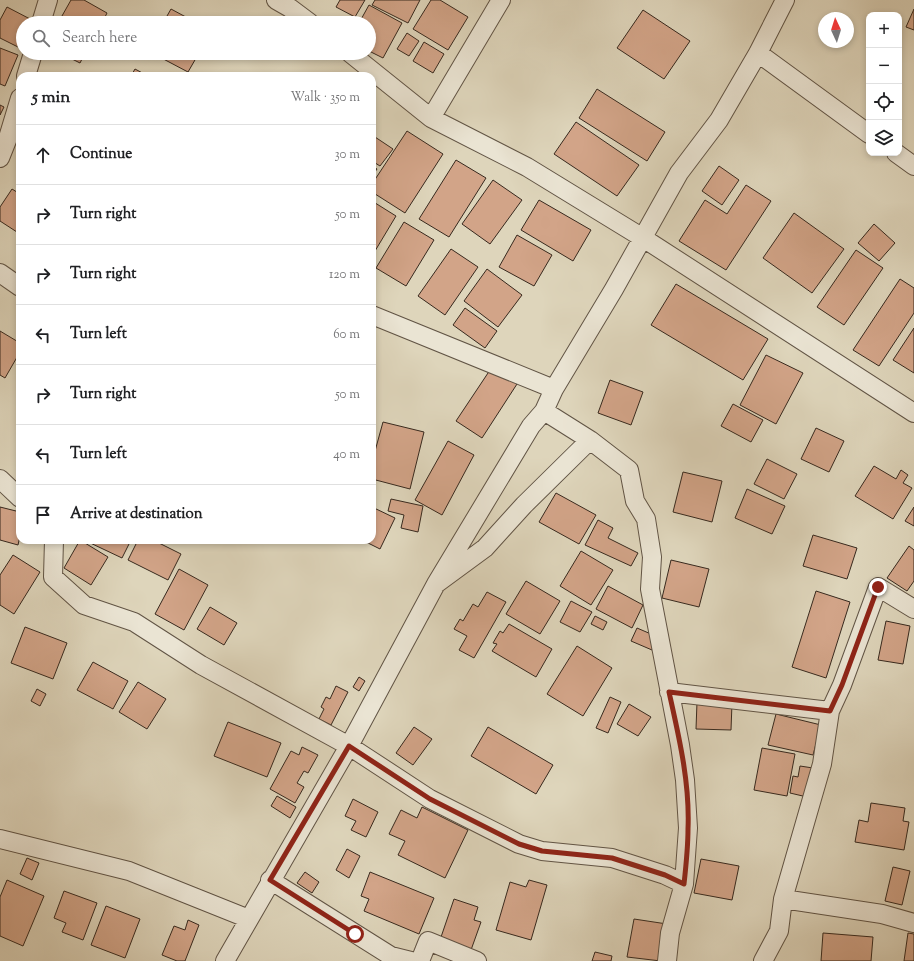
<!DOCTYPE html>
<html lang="en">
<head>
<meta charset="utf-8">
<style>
	:root { --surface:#fff; --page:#f6f6f6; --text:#202124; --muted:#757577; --line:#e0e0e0 }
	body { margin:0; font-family:"Sorts Mill Goudy",serif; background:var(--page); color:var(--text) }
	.controls { position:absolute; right:12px; top:12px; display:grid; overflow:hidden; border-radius:8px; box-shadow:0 2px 6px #0003 }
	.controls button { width:36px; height:36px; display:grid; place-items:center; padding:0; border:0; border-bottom:1px solid var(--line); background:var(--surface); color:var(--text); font:20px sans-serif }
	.compass { position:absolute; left:818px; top:12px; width:36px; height:36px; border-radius:50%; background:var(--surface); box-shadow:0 2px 6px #0003; rotate:356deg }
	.stop { position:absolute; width:12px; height:12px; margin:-9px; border:3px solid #8f2418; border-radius:50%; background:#fff }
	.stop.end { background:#8f2418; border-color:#fff; box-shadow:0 1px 4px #0008 }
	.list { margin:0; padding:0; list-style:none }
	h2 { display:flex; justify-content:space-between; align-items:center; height:52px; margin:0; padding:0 16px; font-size:17px }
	h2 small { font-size:13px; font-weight:400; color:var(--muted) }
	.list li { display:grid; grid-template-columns:26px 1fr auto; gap:12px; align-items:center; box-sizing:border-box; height:60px; padding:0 16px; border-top:1px solid var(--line) }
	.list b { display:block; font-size:15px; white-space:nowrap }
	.list em { font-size:13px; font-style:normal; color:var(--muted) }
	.icon { flex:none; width:22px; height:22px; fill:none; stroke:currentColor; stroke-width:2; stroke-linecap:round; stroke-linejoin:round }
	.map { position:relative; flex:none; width:914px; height:961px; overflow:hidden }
	.search { position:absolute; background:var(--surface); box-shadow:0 2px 6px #0003; left:16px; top:16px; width:360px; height:44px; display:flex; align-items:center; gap:10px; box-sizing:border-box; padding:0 14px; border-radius:22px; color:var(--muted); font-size:15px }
	.panel { position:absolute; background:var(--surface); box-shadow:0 2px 6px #0003; left:16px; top:72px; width:360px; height:472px; border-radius:12px }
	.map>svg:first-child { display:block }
	.building { fill:#d2a488; stroke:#37291e }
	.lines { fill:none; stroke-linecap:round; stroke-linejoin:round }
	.street-casing { stroke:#615445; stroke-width:20 }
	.street { stroke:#eae4d3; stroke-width:18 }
	.route { stroke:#8f2418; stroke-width:5 }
</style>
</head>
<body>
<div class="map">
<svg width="914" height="961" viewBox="0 0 914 961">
	<rect width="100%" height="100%" fill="#ded5bb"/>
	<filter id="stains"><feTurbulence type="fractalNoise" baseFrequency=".005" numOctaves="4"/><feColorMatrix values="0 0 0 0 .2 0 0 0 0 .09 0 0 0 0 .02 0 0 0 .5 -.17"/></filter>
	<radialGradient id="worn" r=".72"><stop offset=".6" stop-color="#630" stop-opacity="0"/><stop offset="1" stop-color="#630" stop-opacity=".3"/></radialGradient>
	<path class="building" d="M 71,0 L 84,0 L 107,13 L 102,23 L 58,23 Z
		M 340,0 L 365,0 L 355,17 L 336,7 Z
		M 375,0 L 420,0 L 408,23 L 372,5 Z
		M 431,0 L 440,0 L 468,17 L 448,50 L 413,29 Z
		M 369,5 L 402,23 L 383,58 L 369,51 L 369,23 L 359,23 Z
		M 7,7 L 32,20 L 30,23 L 23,23 L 23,37 L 18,47 L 0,38 L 0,20 Z
		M 171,9 L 197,23 L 163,23 Z
		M 914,9 L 914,30 L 906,27 Z
		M 643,10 L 690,41 L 664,79 L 617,48 Z
		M 407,33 L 419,41 L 409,56 L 397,49 Z
		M 424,42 L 444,54 L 433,73 L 413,61 Z
		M 0,48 L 18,55 L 5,86 L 0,84 Z
		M 60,53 L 85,53 L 80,63 Z
		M 152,53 L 199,53 L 188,72 Z
		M 135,69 L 148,76 L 131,76 Z
		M 597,89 L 665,132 L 647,161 L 579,118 Z
		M 0,105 L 4,107 L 0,115 Z
		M 576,122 L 639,165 L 617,196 L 554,154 Z
		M 407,131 L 443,154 L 405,213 L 372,192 L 372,184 Z
		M 372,135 L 393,149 L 380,166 L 372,161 Z
		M 456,160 L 486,178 L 449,237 L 419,219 Z
		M 372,166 L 377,169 L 372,176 Z
		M 719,166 L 739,180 L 722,205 L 702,191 Z
		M 493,180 L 522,200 L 490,244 L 462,224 Z
		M 746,185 L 771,201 L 726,270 L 679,241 L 705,200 L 727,214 Z
		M 12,189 L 20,194 L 20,234 L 0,221 L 0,207 Z
		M 539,200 L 591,230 L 573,261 L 521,230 Z
		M 372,201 L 396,216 L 375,251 L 372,249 Z
		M 794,213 L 844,249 L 812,293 L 763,258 Z
		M 404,222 L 434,240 L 406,286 L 376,268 Z
		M 874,224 L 895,243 L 879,261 L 858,243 Z
		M 517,235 L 552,255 L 534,286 L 499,267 Z
		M 451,249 L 478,267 L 445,315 L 418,296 Z
		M 856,250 L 883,268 L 844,325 L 817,307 Z
		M 487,269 L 522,295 L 498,327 L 464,301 Z
		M 900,279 L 914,288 L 914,313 L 879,366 L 853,350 Z
		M 676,284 L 768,339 L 743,380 L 651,325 Z
		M 465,308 L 497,331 L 485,348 L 453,325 Z
		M 914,328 L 914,373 L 893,360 Z
		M 0,331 L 20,343 L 20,352 L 5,378 L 0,375 Z
		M 766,355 L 803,373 L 776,424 L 740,405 Z
		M 492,367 L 517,384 L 482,438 L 456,421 Z
		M 610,380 L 643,392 L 631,425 L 598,413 Z
		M 733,404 L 763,420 L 751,442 L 721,426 Z
		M 383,422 L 424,432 L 410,489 L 372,479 L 372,462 Z
		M 816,428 L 844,441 L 829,472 L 801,459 Z
		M 448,441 L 474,455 L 442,515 L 415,500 Z
		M 767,459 L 797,474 L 784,499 L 754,484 Z
		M 874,466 L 896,479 L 901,470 L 908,475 L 903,483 L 912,488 L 893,519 L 855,496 Z
		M 683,472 L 722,481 L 712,522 L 673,512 Z
		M 747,489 L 785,506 L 772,534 L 735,518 Z
		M 556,493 L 596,515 L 579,544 L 539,522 Z
		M 391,499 L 423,506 L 418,532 L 401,528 L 404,515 L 388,511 Z
		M 0,507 L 20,512 L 20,536 L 18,545 L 0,540 Z
		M 372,507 L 395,518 L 380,549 L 362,540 L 372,540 Z
		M 914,507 L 914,526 L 905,521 Z
		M 598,520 L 613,528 L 608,538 L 638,553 L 631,566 L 585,545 Z
		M 813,535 L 857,548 L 847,579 L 803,566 Z
		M 80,540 L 108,557 L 91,585 L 64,568 Z
		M 84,540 L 131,540 L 122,558 Z
		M 138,540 L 153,540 L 181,554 L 168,580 L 128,560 Z
		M 909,546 L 914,550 L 914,581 L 907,591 L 887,578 Z
		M 581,551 L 613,570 L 591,605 L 560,586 Z
		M 13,555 L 40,572 L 14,614 L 0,605 L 0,575 Z
		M 671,560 L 709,569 L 699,607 L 662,598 Z
		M 179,569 L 208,585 L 184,630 L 155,614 Z
		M 526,581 L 560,601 L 540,634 L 506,614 Z
		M 608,586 L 643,605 L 632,628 L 596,609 Z
		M 816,591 L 850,602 L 826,678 L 792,667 Z
		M 487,592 L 506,602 L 474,658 L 459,650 L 467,636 L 454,629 L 460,619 L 463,621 L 473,604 L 478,607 Z
		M 571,601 L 592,612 L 580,632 L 560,622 Z
		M 210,607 L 237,623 L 224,645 L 197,629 Z
		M 595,616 L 607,622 L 603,630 L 591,624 Z
		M 886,621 L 910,626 L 903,664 L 878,660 Z
		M 509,624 L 552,649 L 536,677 L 492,651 L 497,644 L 493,643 L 500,631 L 503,633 Z
		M 25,627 L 67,643 L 53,679 L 11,663 Z
		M 637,628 L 658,637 L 652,650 L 631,641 Z
		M 577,646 L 612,668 L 583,716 L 547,694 Z
		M 93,662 L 128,681 L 113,709 L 77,690 Z
		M 359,677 L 365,681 L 359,691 L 353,687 Z
		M 138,682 L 166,699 L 147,729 L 119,712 Z
		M 336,686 L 348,692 L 331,725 L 319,719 L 324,709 L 321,707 L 326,697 L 330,699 Z
		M 37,689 L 46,694 L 40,706 L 31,701 Z
		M 610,697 L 621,702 L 608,733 L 596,728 Z
		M 697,702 L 732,703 L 731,730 L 696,729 Z
		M 629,704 L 651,717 L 638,736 L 617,724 Z
		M 776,714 L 821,725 L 813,755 L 768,745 Z
		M 228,722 L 281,743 L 267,777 L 214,756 Z
		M 414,727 L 432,739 L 413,765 L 396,753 Z
		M 488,727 L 553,765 L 536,794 L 471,756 Z
		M 302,747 L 318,755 L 308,773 L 304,771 L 297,783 L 304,787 L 295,803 L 270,789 L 291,751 L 299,755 Z
		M 762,748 L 795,754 L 787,796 L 754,790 Z
		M 800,766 L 813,768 L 807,797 L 790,793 L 793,776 L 798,777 Z
		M 277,796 L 296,807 L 290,818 L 271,806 Z
		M 353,799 L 378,812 L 366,837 L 351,830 L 356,821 L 345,816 Z
		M 871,803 L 905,808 L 903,821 L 909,822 L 904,850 L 855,842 L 859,820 L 868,822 Z
		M 422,807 L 468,830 L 445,878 L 398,855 L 405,841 L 389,834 L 401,810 L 417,818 Z
		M 347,849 L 360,856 L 349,878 L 336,870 Z
		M 27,858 L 39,863 L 32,880 L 20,874 Z
		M 701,859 L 739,866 L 732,900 L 694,893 Z
		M 893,867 L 910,871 L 902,905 L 885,901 Z
		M 305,872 L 319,882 L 312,893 L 297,883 Z
		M 370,872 L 434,898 L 419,934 L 364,911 L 369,899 L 361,896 Z
		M 7,880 L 44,896 L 23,946 L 0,936 L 0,897 Z
		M 529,880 L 547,885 L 531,940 L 496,930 L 510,882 L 526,887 Z
		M 64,891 L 97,903 L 83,940 L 62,932 L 66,923 L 54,918 Z
		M 454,899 L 478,907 L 474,920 L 481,922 L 471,950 L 440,940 Z
		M 106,906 L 140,919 L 125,958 L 91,945 Z
		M 634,919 L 667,924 L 661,961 L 627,957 Z
		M 188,920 L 199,925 L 185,961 L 177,961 L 162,955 L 174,926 L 185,930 Z
		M 823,933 L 873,937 L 871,961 L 821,961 Z
		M 908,933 L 914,934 L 914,961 L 904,961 Z
		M 595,952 L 612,956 L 611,961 L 592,961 Z"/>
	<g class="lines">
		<g class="street-casing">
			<path id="street" d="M 276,0 L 290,8 L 310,23
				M 41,23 L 48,0
				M 350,53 L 431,118 L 527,167 L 643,238 L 914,413
				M 758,53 L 869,134
				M 26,76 L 33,53
				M 431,118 L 501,0
				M 896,153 L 914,166
				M 0,158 L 8,138 L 20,98
				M 0,273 L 20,287
				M 372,315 L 554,389
				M 544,411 L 590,440 L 629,470 L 635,501 L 646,519 L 652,557 L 650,589 L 680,745 L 685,780 L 688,828 L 684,884 L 670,933 L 667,961
				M 0,479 L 20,498
				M 54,540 L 53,577 L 84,605 L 134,622 L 201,665 L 349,746 L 430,799 L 519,844 L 542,851 L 612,858 L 665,875 L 684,884
				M 436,584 L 531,426 L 544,411 L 554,389 L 614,289 L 679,173 L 719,120 L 758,53 L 785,0
				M 669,692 L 830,711 L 842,685 L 878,587 L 914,609
				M 0,839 L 129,871 L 249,919
				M 270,880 L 391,956 L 411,961
				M 783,899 L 882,914 L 914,923
				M 225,961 L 349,746 L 436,584 L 485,548 L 524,505 L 590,440
				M 420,961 L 428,941 L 477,961
				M 763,961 L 779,931 L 783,899 L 822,764 L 830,711"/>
		</g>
		<use href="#street" class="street"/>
	</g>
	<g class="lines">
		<path class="route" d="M 355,934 L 270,880 L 349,746 L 430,799 L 519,844 L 542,851 L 612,858 L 665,875 L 684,884 C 686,866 688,848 688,829 C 690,783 679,737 669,692 L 830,711 L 842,685 L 878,587"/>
	</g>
	<rect width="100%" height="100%" filter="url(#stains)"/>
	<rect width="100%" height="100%" fill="url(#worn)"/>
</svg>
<div class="controls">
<button>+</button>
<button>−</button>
<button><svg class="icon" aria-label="locate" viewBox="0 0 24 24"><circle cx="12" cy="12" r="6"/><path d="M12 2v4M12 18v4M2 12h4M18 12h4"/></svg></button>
<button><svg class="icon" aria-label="layers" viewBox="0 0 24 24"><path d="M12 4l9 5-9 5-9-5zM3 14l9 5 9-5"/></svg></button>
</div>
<svg class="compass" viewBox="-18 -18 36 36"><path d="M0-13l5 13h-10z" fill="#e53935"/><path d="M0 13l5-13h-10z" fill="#757577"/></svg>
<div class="stop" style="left:355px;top:934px"></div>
<div class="stop end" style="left:878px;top:587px"></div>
<div class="search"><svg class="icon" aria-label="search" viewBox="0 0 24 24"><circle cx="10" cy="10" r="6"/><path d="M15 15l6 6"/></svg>Search here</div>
<section class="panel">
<h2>5 min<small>Walk · 350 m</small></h2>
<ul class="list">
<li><svg class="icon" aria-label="ahead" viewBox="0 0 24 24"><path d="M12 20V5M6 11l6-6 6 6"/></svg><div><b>Continue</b></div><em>30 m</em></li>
<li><svg class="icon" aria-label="right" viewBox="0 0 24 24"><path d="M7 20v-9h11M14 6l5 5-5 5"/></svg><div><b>Turn right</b></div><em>50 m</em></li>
<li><svg class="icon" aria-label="right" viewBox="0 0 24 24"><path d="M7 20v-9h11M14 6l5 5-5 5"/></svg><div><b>Turn right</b></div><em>120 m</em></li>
<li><svg class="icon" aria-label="left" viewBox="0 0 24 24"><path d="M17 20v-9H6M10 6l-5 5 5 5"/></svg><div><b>Turn left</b></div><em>60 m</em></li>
<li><svg class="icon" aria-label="right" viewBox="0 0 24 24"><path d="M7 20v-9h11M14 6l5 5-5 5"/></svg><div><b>Turn right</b></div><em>50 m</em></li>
<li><svg class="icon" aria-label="left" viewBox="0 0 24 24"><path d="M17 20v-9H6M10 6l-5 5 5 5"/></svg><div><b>Turn left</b></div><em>40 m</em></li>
<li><svg class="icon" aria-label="arrive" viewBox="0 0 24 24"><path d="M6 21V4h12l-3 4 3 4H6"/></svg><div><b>Arrive at destination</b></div></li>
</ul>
</section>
</div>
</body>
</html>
